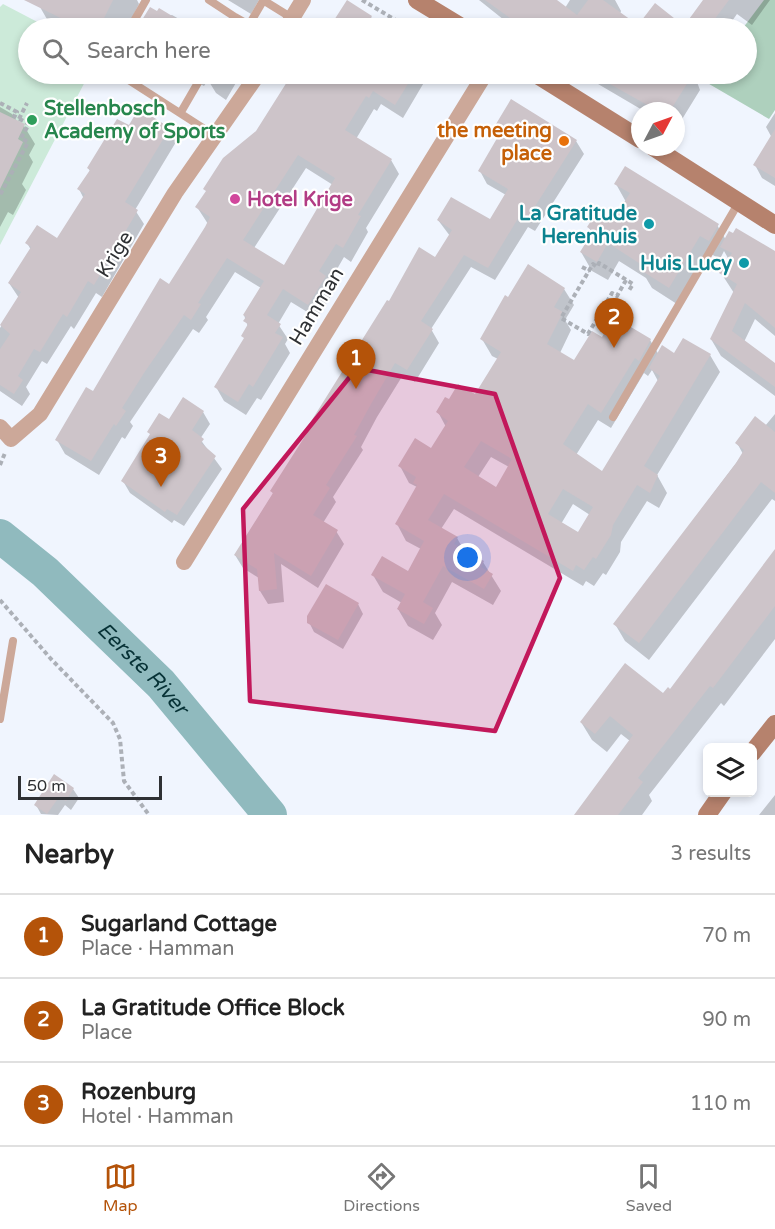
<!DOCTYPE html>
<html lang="en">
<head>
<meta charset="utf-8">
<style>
	:root { --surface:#fff; --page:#f6f6f6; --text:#222; --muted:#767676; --line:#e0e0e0; --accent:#b45309 }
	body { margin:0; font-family:"Varela Round",sans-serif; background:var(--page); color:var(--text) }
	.controls { position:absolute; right:18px; bottom:18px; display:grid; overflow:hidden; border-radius:9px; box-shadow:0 3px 9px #0003 }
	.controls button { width:54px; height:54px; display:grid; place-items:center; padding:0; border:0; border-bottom:2px solid var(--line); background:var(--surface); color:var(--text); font:30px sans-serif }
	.compass { position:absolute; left:631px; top:102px; width:54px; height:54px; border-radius:50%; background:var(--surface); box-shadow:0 3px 9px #0003; rotate:49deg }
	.scale { position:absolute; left:18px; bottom:15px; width:144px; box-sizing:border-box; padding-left:6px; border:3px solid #2f3134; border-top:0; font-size:16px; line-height:21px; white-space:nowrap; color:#2f3134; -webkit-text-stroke:4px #fff; paint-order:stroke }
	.you { position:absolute; left:468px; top:558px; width:21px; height:21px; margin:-15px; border:4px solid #fff; border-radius:50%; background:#1a73e8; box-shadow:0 0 0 9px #1a73e833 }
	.badge { display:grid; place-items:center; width:39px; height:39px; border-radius:50%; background:var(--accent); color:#fff; font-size:20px; font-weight:700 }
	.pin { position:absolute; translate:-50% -50px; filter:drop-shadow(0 2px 3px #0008) }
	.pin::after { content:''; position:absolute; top:32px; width:21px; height:18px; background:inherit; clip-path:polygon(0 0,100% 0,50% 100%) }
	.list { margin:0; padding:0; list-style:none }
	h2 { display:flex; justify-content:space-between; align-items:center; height:78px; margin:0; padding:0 24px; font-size:26px }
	h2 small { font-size:20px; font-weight:400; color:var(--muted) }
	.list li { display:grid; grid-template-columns:39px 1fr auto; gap:18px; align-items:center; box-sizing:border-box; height:84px; padding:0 24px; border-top:2px solid var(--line) }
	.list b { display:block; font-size:22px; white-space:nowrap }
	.list p { margin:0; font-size:20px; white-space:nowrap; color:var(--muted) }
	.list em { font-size:20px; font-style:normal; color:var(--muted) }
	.icon { flex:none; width:33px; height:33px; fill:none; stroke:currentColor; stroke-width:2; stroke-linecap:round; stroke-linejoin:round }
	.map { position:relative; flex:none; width:775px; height:815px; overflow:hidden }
	.search { position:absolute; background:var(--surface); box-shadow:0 3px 9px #0003; left:18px; right:18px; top:18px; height:66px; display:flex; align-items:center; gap:15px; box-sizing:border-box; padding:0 21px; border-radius:33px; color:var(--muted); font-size:22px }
	.sheet { height:330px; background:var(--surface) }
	nav { display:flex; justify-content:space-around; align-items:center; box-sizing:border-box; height:84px; border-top:2px solid var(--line); background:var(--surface); font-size:16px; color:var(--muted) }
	nav a { display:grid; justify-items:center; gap:3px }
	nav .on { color:var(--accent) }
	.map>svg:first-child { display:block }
	.green { fill:#ccead9 }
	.forest { fill:#aed0bd }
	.shadow { fill:#0003; fill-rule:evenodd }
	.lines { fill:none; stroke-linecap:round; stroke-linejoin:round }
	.river { stroke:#90babe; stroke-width:34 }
	.building { fill:#cdc4c9; fill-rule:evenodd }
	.path { stroke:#acb0b7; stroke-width:4; stroke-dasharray:4.5 3; stroke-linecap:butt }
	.lane { stroke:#cca899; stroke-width:8 }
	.street { stroke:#cca899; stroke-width:16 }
	.secondary { stroke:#b6826d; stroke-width:18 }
	.marked { fill:#c2185b; fill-opacity:0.2; stroke:#c2185b; stroke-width:4.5; stroke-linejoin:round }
	.leisure-dot { fill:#2e9e5b; stroke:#fff; stroke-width:2 }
	.food-dot { fill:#e8710a; stroke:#fff; stroke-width:2 }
	.hotel-dot { fill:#d1479c; stroke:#fff; stroke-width:2 }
	.culture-dot { fill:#0f9aa8; stroke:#fff; stroke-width:2 }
	.labels { text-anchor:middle; stroke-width:4.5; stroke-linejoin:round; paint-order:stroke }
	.leisure-label { font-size:20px; font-weight:bold; fill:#27864d; stroke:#fff; text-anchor:start }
	.food-label { font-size:20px; font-weight:bold; fill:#c56008; stroke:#fff; text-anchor:end }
	.hotel-label { font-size:20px; font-weight:bold; fill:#b23c85; stroke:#fff; text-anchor:start }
	.culture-label { font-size:20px; font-weight:bold; fill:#0d838f; stroke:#fff; text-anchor:end }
	.street-label { font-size:20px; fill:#2f3134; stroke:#fff }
	.water-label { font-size:21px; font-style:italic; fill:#073236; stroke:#fff }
</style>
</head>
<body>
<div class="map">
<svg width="775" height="815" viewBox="0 0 775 815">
	<rect width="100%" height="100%" fill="#f0f5fe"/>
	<path class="green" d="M 3,4 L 49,28 L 28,28 L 28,74 L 89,74 L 0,245 L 0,7 Z"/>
	<path class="forest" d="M 764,0 L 775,0 L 775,110 L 769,119 L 704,81 L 710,74 L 746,74 L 746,28 L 743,28 Z"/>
	<path class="shadow" d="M 36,0 L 137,0 L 139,4 L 127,28 L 52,28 Z
		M 228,0 L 259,0 L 251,14 Z
		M 479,0 L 555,0 L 565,8 L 570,0 L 615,0 L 621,11 L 620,14 L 638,27 L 684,28 L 704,0 L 770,0 L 752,25 L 737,14 L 727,28 L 514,28 Z
		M 347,2 L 371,17 L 378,28 L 330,28 Z
		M 172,15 L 195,28 L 142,28 L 141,25 Z
		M 95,74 L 118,74 L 111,84 Z
		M 182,74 L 241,74 L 226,100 L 216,93 L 208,80 L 204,86 Z
		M 293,74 L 429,74 L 403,118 L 381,104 L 377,111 L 374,109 L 356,139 L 391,160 L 399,174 L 366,228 L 368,232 L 351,262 L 344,257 L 329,283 L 334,291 L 317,318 L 291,302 L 278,324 L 288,339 L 285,344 L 290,353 L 261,400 L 257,398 L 246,415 L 224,401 L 216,387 L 245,339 L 248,327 L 244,315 L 261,288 L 235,272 L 206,317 L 208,320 L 199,333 L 193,329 L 130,422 L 133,426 L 125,439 L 122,437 L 99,475 L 65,454 L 57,440 L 93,393 L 169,286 L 208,224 L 197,207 L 258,132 ZM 306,168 L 333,185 L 285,268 L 254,248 Z
		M 581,74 L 694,74 L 700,90 L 676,129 L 676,111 L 644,111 Z
		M 511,101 L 576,141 L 584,154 L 535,231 L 528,227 L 495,280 L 471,267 L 431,329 L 439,343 L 415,382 L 403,375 L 377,417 L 361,447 L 363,450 L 333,497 L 336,502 L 323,523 L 336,531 L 344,544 L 318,588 L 281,564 L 284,602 L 268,604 L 260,591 L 259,578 L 243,568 L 235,555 L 273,494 L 272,491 L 389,303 L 436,259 L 450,236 L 438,220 L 491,221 L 506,195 L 487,184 L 480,171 L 503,132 L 498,124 Z
		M 0,107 L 12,114 L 18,123 L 24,126 L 35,144 L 29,155 L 33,162 L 22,184 L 26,190 L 13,215 L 8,212 L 0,227 Z
		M 775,113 L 775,186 L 762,178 L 755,165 L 772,138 L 766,127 Z
		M 129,127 L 169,129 L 176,142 L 135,210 L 144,224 L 102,297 L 96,293 L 74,329 L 71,326 L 47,364 L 42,361 L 26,387 L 30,394 L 22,406 L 0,391 L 0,328 L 19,298 L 9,283 L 31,250 L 27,243 L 57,240 L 84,199 L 79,189 L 90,171 L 88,168 Z
		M 616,184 L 717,225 L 726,240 L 775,254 L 775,336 L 755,319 L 744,342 L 775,365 L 775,396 L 721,356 L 711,339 L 734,293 L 721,273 L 729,260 L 724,251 L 720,259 L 711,254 L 680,306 L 652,288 L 646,278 L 619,261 L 608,280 L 592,271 L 581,252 L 593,234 L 589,228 L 614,222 L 626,202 Z
		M 564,289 L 574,305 L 565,320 L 571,330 L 560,353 L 575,363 L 603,339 L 650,340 L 659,355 L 710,355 L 720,372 L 657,475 L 667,493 L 659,508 L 647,501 L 621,542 L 620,552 L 606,575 L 603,573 L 594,586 L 586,581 L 583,586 L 454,509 L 441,529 L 457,538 L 465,552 L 483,562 L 501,591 L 493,605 L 452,582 L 435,613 L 442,625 L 433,640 L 408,626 L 398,609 L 402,603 L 383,592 L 373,575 L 409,573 L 421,549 L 406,541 L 397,524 L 417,487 L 409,483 L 400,466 L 432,450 L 446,427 L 438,412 L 449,401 L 475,396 L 498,359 L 492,356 L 482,339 ZM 652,370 L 658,381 L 602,473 L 576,455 L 598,420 L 611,428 L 644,373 L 648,376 ZM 491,457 L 509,467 L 497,489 L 478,477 ZM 573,504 L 590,515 L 578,534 L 561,524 Z
		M 203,412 L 210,424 L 200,439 L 222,469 L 184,526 L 174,520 L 172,523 L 130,493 L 123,481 L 169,421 Z
		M 775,414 L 775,501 L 772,499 L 649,660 L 625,641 L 615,624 L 743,454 L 737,443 L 765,426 Z
		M 775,552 L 775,639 L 724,706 L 721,703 L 649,795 L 652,801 L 642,815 L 576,815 L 630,741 L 621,734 L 607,752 L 592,740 L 581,722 L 670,691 Z
		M 358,604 L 363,614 L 343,649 L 314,632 L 309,622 Z
		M 73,789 L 79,798 L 71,810 L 65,805 L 58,815 L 41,814 L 36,805 Z
		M 775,795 L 775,815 L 759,815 Z"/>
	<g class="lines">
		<path class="river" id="s1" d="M 0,536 L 45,572 L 161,684 L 270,815"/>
	</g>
	<path class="building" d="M 24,0 L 113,0 L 99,28 L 81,28 Z
		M 347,0 L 372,16 L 364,28 L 329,28 Z
		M 485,0 L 557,0 L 577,15 L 588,0 L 603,0 L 638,25 L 655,3 L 684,26 L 703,0 L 729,0 L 708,28 L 524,28 Z
		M 150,7 L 157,11 L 159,8 L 192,28 L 137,28 Z
		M 292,74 L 414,74 L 395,105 L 373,91 L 369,98 L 366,96 L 345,130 L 392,159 L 358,215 L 361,216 L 343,248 L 336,244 L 319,271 L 326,276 L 308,305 L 283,289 L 267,315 L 281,324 L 275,333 L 283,337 L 253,387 L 249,384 L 238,402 L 214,387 L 244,338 L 241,336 L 248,324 L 243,321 L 246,317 L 243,315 L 264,281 L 227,258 L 198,303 L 201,304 L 191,320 L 184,315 L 144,373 L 122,408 L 126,411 L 116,426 L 114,424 L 91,461 L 55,440 L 86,387 L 93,391 L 160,278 L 169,284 L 205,227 L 210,217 L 195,207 L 206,191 L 203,189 L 223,158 L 256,131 ZM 298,155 L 335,178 L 284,265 L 243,240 Z
		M 592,74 L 693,74 L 670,111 L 658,111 Z
		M 511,99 L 577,140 L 527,219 L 520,215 L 488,268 L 464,255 L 421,321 L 433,329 L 407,370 L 395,363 L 371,404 L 354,435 L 357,436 L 326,485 L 330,488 L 313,515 L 338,530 L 311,576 L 274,553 L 277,589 L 259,591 L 257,569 L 234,555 L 273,493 L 270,491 L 307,433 L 305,431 L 387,300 L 389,301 L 419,247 L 435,257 L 452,230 L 437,220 L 451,197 L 490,219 L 508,189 L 478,171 L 503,128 L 496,124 Z
		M 139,108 L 170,128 L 125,202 L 138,210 L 94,285 L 88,281 L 67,317 L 63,314 L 40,352 L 34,349 L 18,376 L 23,380 L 14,394 L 0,385 L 0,349 L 10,334 L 0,325 L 21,292 L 8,283 L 31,247 L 25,243 L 37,225 L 57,238 L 85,194 L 77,189 L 90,170 L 87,168 L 117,119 L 129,125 Z
		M 0,112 L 25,124 L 18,139 L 23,142 L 0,189 Z
		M 775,129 L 775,178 L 753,165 Z
		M 625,166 L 719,224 L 709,241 L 700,236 L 669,288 L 639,269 L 642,265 L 608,243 L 597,262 L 580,252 L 593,231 L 587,227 L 598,210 L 613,220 L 630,193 L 614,184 Z
		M 736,228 L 775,251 L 775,328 L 745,303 L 732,331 L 775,363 L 775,387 L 710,339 L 737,284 L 719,273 L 732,253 L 720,247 L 729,231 L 733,233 Z
		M 528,264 L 565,288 L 554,307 L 563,312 L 547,344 L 574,360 L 592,331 L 602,337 L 614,317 L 651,339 L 639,361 L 635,358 L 601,413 L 588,404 L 563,444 L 602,471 L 660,376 L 649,368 L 662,345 L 674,353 L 683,338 L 711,354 L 644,466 L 658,475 L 650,493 L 637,485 L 613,525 L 611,535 L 596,559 L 593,557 L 584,570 L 576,565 L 573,571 L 444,494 L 428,520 L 458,537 L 454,544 L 484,561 L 481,567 L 493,574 L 484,589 L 443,566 L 423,602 L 433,608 L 424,624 L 397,609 L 405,594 L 371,575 L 382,556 L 408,571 L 424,541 L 395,524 L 417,485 L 413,483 L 416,477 L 398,466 L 415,438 L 431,448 L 448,421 L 436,412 L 445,397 L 449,399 L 458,384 L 475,394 L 501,352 L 480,339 L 505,295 L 508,297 ZM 481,441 L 512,459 L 496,487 L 464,467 ZM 563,489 L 593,507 L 578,532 L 548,514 Z
		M 183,397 L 204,411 L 192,430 L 204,439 L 201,443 L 216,456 L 177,515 L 167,509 L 165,512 L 121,481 L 150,434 L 147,432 L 159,413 L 169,419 Z
		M 755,416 L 775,432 L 775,493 L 761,482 L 639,643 L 613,624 L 736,463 L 744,450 L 735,443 Z
		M 775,549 L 775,606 L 713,688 L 710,686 L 638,778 L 643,782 L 618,815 L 574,815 L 633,735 L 610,716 L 595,734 L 580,722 L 625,663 L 663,693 L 668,687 L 670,689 Z
		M 326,584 L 359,603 L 338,640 L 307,623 L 307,616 Z
		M 54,774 L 74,788 L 66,801 L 59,797 L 47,814 L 34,805 Z"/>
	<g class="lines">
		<path class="path" d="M 362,0 L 409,28
			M 0,103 L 17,112 L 14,116 L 29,124 L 21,138 L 28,142 L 0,195
			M 19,119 L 27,103
			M 582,267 L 590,271
			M 626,280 L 617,296 L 612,293 L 588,334 L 561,318 L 593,264 L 597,267 L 599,263 L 633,284 L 628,292
			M 0,465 L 5,453
			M 0,600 L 51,659 L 113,723 L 120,739 L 124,781 L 149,815"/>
		<path class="lane" d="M 209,0 L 235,17 L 228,28
			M 263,0 L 292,18
			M 235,17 L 249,25 L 263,1
			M 130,28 L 146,0
			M 126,74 L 130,81 L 214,135
			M 181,112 L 203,74
			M 613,417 L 739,202
			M 0,719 L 13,641"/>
		<path class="street" d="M 286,28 L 303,0
			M 0,427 L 11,439 L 40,414 L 175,193 L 258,74
			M 184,562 L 485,74"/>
		<path class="secondary" d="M 417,0 L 463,28
			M 536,74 L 640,139
			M 653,147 L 775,225
			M 752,753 L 775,724
			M 707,815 L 723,792"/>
	</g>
	<path class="marked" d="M 357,368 L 495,394 L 560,578 L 495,731 L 250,701 L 243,509 Z"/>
	<circle class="leisure-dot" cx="32" cy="120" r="6"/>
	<circle class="food-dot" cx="564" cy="141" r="6"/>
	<circle class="hotel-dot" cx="235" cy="199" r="6"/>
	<g class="culture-dot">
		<circle cx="649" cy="224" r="6"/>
		<circle cx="744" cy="263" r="6"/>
	</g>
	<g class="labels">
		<g class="leisure-label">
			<text x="44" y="115">Stellenbosch<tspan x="44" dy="23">Academy of Sports</tspan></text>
		</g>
		<g class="food-label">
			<text x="552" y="137">the meeting<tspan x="552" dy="23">place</tspan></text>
		</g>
		<g class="hotel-label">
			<text x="247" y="206">Hotel Krige</text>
		</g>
		<g class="culture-label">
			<text x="637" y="220">La Gratitude<tspan x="637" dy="23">Herenhuis</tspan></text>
			<text x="732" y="270">Huis Lucy</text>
		</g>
		<g class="street-label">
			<text transform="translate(114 254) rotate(-58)" y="7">Krige</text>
			<text transform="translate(316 306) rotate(-59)" y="7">Hamman</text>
		</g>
		<g class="water-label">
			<text dy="7" stroke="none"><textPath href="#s1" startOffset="195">Eerste River</textPath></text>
		</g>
	</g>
</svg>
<div class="controls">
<button><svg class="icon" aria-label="layers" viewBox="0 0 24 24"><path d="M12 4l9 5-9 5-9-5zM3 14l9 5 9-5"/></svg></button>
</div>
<svg class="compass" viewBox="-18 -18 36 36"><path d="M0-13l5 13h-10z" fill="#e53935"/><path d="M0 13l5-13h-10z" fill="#767676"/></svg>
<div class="scale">50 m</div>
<div class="you"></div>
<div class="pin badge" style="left:356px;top:389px">1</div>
<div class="pin badge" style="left:614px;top:348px">2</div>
<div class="pin badge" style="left:161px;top:487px">3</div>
<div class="search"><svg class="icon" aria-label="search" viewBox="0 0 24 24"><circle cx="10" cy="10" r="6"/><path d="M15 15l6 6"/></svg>Search here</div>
</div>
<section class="sheet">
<h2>Nearby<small>3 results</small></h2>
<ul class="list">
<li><span class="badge">1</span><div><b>Sugarland Cottage</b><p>Place · Hamman</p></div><em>70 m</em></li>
<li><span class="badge">2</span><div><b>La Gratitude Office Block</b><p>Place</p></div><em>90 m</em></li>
<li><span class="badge">3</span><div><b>Rozenburg</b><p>Hotel · Hamman</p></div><em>110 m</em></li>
</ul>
</section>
<nav>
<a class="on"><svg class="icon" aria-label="map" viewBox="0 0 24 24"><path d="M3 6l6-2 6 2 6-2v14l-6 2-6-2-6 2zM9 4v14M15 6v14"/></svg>Map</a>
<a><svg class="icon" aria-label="directions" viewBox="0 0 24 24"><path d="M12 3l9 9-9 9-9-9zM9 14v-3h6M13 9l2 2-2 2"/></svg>Directions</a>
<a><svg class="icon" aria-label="saved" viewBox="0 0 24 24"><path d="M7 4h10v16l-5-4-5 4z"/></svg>Saved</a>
</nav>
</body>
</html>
